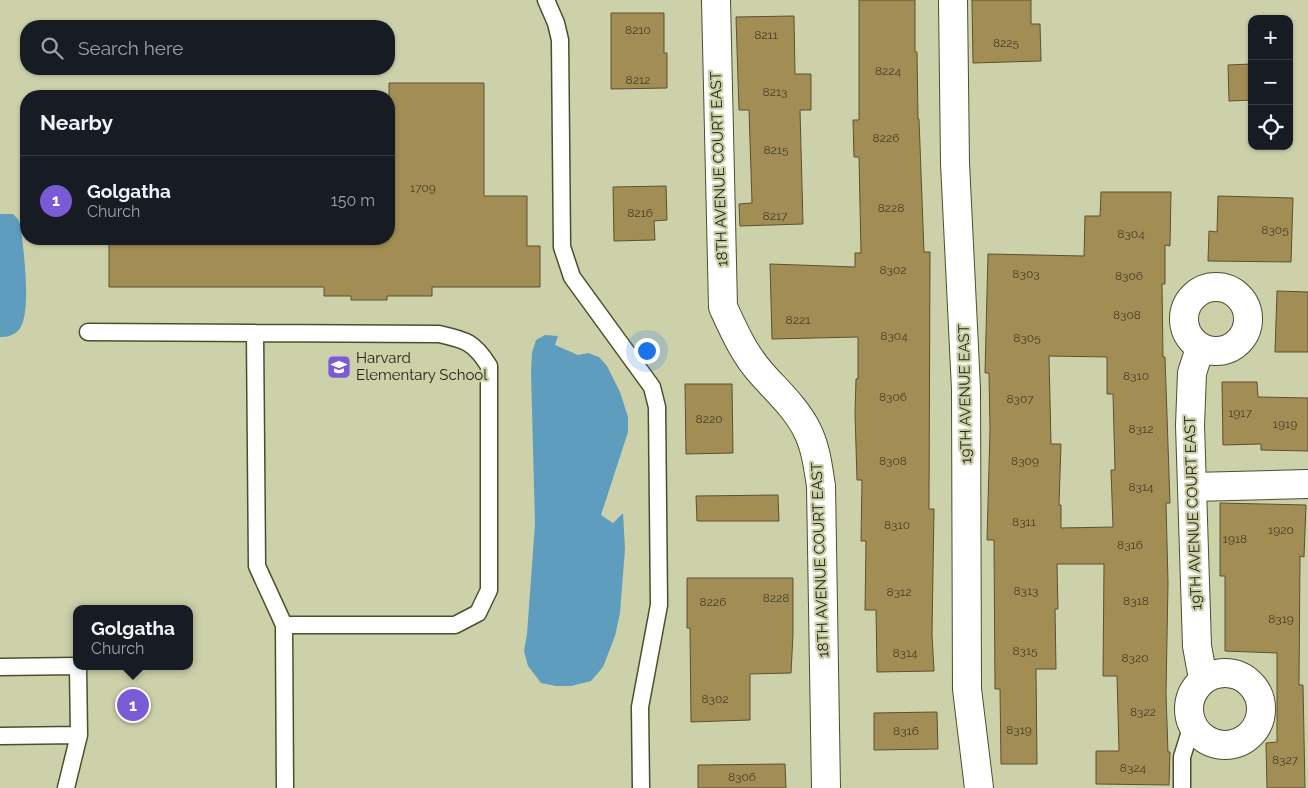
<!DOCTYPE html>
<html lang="en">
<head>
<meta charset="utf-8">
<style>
	:root { --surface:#171b24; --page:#20242c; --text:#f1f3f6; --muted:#9ea1a6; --line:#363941; --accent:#7b5bd5 }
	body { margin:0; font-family:Raleway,sans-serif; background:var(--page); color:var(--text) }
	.controls { position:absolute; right:15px; top:15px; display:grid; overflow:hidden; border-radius:10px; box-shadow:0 1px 4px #0004 }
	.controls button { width:45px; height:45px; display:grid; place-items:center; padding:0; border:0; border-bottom:1px solid var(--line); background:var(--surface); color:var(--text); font:25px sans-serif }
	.you { position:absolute; left:646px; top:350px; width:18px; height:18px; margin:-12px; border:4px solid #fff; border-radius:50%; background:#1a73e8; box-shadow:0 0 0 8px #1a73e833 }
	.badge { display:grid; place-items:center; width:32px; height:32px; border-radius:50%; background:var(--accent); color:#fff; font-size:16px; font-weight:700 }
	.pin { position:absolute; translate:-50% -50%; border:2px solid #fff; box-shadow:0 1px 5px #0006 }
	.popup { position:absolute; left:73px; top:605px; width:120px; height:65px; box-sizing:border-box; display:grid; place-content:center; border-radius:10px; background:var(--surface); filter:drop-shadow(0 1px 4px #0005); font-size:16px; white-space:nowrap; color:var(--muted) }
	.popup b { font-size:19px; color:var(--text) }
	.popup::after { content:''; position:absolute; left:50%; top:100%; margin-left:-10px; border:10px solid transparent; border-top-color:var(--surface) }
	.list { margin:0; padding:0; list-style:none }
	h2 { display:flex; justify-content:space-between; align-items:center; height:65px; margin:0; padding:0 20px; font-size:21px }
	h2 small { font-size:16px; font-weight:400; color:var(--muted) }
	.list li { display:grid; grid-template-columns:32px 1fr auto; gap:15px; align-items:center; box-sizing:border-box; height:90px; padding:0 20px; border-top:1px solid var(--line) }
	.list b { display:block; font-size:19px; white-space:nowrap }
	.list p { margin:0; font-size:16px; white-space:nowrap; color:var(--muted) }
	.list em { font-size:16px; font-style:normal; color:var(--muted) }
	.icon { flex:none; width:28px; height:28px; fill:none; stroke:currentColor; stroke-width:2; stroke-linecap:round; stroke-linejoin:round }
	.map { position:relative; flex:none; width:1308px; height:788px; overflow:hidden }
	.search { position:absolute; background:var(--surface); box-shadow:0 1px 4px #0004; left:20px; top:20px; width:375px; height:55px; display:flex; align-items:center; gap:12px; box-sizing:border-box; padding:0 18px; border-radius:20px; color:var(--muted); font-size:19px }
	.panel { position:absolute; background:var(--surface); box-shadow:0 1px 4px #0004; left:20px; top:90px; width:375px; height:155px; border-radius:20px }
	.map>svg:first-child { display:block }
	.water { fill:#5e9dbe }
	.building { fill:#a28e54; stroke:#5c512f; fill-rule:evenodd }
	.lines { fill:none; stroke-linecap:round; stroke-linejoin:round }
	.service-casing { stroke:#4c4f2d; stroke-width:19 }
	.minor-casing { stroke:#4c4f2d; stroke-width:30 }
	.service { stroke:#fff; stroke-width:16 }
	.minor { stroke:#fff; stroke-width:28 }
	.labels { text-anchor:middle; stroke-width:4.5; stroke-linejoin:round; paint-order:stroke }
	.number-label { font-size:12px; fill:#443f26 }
	.street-label { font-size:15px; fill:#242516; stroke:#cdd1aa }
	.poi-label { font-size:15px; fill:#242516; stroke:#cdd1aa; text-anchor:start }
</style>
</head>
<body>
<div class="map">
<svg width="1308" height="788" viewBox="0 0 1308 788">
	<rect width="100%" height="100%" fill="#cdd1aa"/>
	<path class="water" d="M 0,214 L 13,214 L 18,219 L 21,227 C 23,249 33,316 18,331 C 12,336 7,337 0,337 Z
		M 545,335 L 558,336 L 555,345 L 578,355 L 588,353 L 599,357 L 607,366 L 620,392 L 628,417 L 628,432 L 601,515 L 613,523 L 623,513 L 625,549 L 620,613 L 615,636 L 603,667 L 591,681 L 571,686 L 556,686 L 541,683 L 528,666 L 524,651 L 527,634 L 535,524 L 531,372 L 532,353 L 536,340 Z"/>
	<path class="building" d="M 859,0 L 915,0 L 915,52 L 917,52 L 918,119 L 919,119 L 924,252 L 930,252 L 929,509 L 934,509 L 932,634 L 934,671 L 877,672 L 876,610 L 865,610 L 866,541 L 861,541 L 862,480 L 857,480 L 855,413 L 856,379 L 858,379 L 858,337 L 772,339 L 770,264 L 855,267 L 855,253 L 861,253 L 859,157 L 854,157 L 853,120 L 859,120 Z
		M 972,0 L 1031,0 L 1031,24 L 1040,24 L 1041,61 L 973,63 Z
		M 611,13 L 664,13 L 664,53 L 667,53 L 667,88 L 611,89 Z
		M 794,16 L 795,74 L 811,74 L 811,110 L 800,110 L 803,224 L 740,226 L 739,204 L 752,203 L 749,110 L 739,110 L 736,17 Z
		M 1252,64 L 1252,100 L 1229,101 L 1228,65 Z
		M 389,83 L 484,83 L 484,196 L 527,196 L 527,246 L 540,246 L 540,287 L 432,287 L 432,296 L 387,296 L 387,300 L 351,300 L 351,296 L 324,296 L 324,287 L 109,287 L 109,239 L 389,239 Z
		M 666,186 L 667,220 L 654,221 L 655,240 L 614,241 L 613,187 Z
		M 1101,192 L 1171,192 L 1170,246 L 1165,245 L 1165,284 L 1162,284 L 1163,357 L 1165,357 L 1170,503 L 1166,503 L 1168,583 L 1166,693 L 1168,752 L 1170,752 L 1169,785 L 1096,784 L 1096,751 L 1119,751 L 1117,676 L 1103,676 L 1104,564 L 1057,564 L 1058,609 L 1055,609 L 1056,669 L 1036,669 L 1037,764 L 1001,764 L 1000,689 L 995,689 L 994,540 L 987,540 L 990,430 L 989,373 L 985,373 L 988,254 L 1084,256 L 1085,216 L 1100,216 ZM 1049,356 L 1107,357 L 1107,394 L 1113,394 L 1115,470 L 1111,470 L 1113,527 L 1061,528 L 1061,505 L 1059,505 L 1061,444 L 1051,444 Z
		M 1218,196 L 1293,198 L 1291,262 L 1208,261 L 1209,231 L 1217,232 Z
		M 1277,291 L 1308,292 L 1308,352 L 1275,352 Z
		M 1222,382 L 1257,382 L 1258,397 L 1308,398 L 1308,451 L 1261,450 L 1261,444 L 1223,445 Z
		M 685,384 L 732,384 L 733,453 L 686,454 Z
		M 778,495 L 779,521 L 697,521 L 696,496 Z
		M 1220,503 L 1306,505 L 1304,557 L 1300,556 L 1299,685 L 1303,685 L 1305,788 L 1267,788 L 1266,743 L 1277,742 L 1277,653 L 1225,651 L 1225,576 L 1220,576 Z
		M 687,578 L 793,578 L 793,634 L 791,673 L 750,674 L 750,720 L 691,722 L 690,628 L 687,628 Z
		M 937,712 L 938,749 L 874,750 L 874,713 Z
		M 785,764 L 786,788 L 698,788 L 698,765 Z"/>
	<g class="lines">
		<g class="service-casing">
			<path id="service" d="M 546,0 L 556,23 L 560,40 L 562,247 L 572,277 L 652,387 L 657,407 L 659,605 L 640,707 L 641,788
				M 88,332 L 439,334 C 466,340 474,342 489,366 L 489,590 L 478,613 L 455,625 L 284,625
				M 255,333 L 257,566 L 284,625 L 285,788
				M 0,667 L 77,666
				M 0,736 L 79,735
				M 66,788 L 79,735 L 78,666
				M 1182,788 L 1182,757 L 1192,725"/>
		</g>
		<g class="minor-casing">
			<path id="minor" d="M 716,0 L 723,307 C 734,331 744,354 762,374 C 778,392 796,408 807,430 C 816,448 818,467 821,486 L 826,788
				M 953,0 L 955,163 L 966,389 L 967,689 L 979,788
				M1184 319a32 32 0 1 1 64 0a32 32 0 1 1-64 0Z
				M 1200,348 L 1192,373 L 1190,425 L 1197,646 L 1203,679
				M 1193,487 L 1308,484
				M1189 709a36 36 0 1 1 72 0a36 36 0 1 1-72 0Z"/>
		</g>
		<use href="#service" class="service"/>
		<use href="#minor" class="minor"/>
	</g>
	<defs>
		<g id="school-square" transform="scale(1.25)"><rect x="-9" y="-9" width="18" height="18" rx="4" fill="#7b5bd5" stroke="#cdd1aa"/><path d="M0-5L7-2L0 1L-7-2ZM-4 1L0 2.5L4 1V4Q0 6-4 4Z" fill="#fff"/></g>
	</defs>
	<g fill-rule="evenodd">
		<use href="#school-square" x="339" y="367"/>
	</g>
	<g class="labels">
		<g class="number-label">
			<text x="638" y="34">8210</text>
			<text x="766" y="39">8211</text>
			<text x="1006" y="47">8225</text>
			<text x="888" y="75">8224</text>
			<text x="638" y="84">8212</text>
			<text x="775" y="96">8213</text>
			<text x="886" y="142">8226</text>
			<text x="776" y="154">8215</text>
			<text x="423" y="192">1709</text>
			<text x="891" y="212">8228</text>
			<text x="640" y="217">8216</text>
			<text x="775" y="220">8217</text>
			<text x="1275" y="234">8305</text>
			<text x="1131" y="238">8304</text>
			<text x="893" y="274">8302</text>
			<text x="1026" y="278">8303</text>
			<text x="1129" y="280">8306</text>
			<text x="1127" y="319">8308</text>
			<text x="798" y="324">8221</text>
			<text x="894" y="340">8304</text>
			<text x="1027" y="342">8305</text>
			<text x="1136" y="380">8310</text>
			<text x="893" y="401">8306</text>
			<text x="1020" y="403">8307</text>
			<text x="1240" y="417">1917</text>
			<text x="709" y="423">8220</text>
			<text x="1285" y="428">1919</text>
			<text x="1141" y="433">8312</text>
			<text x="893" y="465">8308</text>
			<text x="1025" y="465">8309</text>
			<text x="1141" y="491">8314</text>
			<text x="1024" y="526">8311</text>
			<text x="897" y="529">8310</text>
			<text x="1281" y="534">1920</text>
			<text x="1235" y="543">1918</text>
			<text x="1130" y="549">8316</text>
			<text x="1026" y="595">8313</text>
			<text x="899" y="596">8312</text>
			<text x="776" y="602">8228</text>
			<text x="1136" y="605">8318</text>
			<text x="713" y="606">8226</text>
			<text x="1281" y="623">8319</text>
			<text x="1025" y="655">8315</text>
			<text x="905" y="657">8314</text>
			<text x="1135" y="662">8320</text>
			<text x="715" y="703">8302</text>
			<text x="1143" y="716">8322</text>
			<text x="1019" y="734">8319</text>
			<text x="906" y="735">8316</text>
			<text x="1285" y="764">8327</text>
			<text x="1133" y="772">8324</text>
			<text x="742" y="781">8306</text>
		</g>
		<g class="street-label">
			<text transform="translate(719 169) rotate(-92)" y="5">18TH AVENUE COURT EAST</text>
			<text transform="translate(965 394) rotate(-91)" y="5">19TH AVENUE EAST</text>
			<text transform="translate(1193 513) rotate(-92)" y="5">19TH AVENUE COURT EAST</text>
			<text transform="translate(820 560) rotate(-92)" y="5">18TH AVENUE COURT EAST</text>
		</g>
		<g class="poi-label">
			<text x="356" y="363">Harvard<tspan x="356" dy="17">Elementary School</tspan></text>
		</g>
	</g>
</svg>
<div class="controls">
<button>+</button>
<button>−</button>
<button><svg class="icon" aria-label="locate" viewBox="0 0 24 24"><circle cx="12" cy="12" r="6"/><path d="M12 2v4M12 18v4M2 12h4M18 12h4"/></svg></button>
</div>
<div class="you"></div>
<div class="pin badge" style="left:133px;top:705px">1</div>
<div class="popup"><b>Golgatha</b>Church</div>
<div class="search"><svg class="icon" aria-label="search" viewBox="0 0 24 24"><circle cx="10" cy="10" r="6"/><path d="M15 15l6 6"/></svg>Search here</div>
<section class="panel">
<h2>Nearby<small></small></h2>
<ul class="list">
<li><span class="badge">1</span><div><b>Golgatha</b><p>Church</p></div><em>150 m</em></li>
</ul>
</section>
</div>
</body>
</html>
